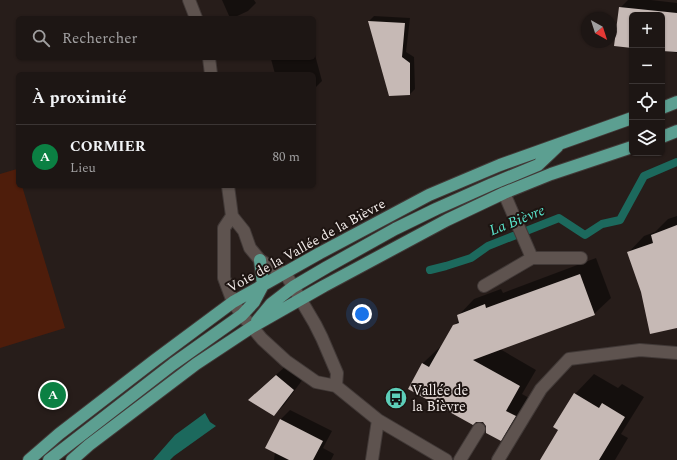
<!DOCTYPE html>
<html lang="fr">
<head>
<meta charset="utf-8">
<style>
	:root { --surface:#1d1614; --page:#2a2322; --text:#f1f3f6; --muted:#a09fa0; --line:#3b3534; --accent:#0b8043 }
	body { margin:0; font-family:Spectral,serif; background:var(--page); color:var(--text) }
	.controls { position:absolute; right:12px; top:12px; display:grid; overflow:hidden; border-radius:6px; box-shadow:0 1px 3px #0004 }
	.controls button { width:36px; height:36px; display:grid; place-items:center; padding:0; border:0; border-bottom:1px solid var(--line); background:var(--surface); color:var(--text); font:20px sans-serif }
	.compass { position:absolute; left:581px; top:12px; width:36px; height:36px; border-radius:50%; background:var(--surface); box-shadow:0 1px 3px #0004; rotate:141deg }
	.you { position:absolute; left:362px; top:314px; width:14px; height:14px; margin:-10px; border:3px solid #fff; border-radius:50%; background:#1a73e8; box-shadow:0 0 0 6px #1a73e833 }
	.badge { display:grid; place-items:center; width:26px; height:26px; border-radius:50%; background:var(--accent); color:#fff; font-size:13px; font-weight:700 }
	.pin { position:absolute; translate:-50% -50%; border:2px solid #fff; box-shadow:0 1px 4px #0006 }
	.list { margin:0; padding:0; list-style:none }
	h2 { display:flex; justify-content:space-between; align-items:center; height:52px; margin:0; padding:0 16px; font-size:17px }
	h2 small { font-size:13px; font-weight:400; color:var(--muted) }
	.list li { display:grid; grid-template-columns:26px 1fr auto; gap:12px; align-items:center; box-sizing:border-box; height:64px; padding:0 16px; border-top:1px solid var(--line) }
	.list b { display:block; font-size:15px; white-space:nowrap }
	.list p { margin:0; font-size:13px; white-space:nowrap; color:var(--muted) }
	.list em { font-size:13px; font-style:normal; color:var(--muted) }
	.icon { flex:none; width:22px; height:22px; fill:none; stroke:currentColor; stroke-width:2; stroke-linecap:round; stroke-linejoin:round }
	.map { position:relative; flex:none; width:677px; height:460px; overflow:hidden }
	.search { position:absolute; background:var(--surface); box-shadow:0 1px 3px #0004; left:16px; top:16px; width:300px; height:44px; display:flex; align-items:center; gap:10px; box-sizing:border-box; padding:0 14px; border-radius:6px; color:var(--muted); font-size:15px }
	.panel { position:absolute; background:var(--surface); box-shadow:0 1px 3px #0004; left:16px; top:72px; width:300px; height:116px; border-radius:6px }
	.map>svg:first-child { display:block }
	.green { fill:#4e1d0b }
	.water { fill:#1c695d }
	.shadow { fill:#0007 }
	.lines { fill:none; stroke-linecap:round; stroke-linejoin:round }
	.stream { stroke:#1c695d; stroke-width:8 }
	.building { fill:#c6b9b5 }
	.minor-casing { stroke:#413937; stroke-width:14 }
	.major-casing { stroke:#413937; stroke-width:14 }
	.minor { stroke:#5e534f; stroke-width:12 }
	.major { stroke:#5c9f91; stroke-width:12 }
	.labels { text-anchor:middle; stroke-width:4; stroke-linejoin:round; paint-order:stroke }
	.street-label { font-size:14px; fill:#f1eae8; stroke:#1d1411 }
	.poi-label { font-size:14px; fill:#f1eae8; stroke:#1d1411; text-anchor:start }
	.water-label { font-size:15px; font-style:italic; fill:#5ae4cc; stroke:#1d1411 }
</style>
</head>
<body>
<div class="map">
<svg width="677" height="460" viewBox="0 0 677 460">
	<rect width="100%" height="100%" fill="#271d1a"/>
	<path class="green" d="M 17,169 L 18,174 L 18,186 L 22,186 L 65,328 L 0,348 L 0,174 Z"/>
	<path class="water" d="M 205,413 L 210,422 L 216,426 L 174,456 L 170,460 L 153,460 L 175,435 Z"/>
	<path class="shadow" d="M 222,0 L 254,0 L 256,3 L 248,11 L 233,18 L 230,18 Z
		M 628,0 L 651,0 L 677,3 L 677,53 L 662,50 L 662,15 L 632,15 L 632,47 L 620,8 Z
		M 374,16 L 410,18 L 406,52 L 414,57 L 415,89 L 410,94 L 369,21 Z
		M 314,51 L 322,81 L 314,89 L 314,74 L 275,74 L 271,59 L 272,58 L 314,58 Z
		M 314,152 L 316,172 L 314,174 Z
		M 677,216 L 677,327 L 642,292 L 628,253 L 644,236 L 655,232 L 668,219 Z
		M 596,258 L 611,298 L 594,314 L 500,349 L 536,370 L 522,394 L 531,399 L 517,424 L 500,440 L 483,422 L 409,388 L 423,363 L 440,347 L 441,348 L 454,326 L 459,320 L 458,316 L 474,299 L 501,289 L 503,293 Z
		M 287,365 L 303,379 L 284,405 L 274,415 L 259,390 Z
		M 594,374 L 618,388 L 622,384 L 644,397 L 621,434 L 628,438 L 615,460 L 541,460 L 560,430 L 575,394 Z
		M 290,410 L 332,431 L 323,448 L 334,454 L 331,460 L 274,460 L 275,452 L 266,448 L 281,419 Z"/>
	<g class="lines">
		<path class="stream" d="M 430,270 L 446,266 L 471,258 L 488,246 L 559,218 L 585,235 L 602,224 L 620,220 L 644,176 L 677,162"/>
	</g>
	<path class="building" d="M 619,7 L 677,13 L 677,52 L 662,51 L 662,15 L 632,15 L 632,48 L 614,46 Z
		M 368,21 L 405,23 L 402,57 L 410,63 L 410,95 L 389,96 Z
		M 677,225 L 677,328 L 650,334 L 641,292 L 627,252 L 653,243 L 651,235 Z
		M 580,274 L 595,315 L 473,360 L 520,386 L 506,411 L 516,416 L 501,441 L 486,433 L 486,426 L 483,422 L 476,422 L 473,425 L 408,389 L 422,363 L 429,367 L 453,325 L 459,323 L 457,315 L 485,304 L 486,308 Z
		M 276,375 L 294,390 L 274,416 L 248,400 Z
		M 574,393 L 599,408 L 602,403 L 625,417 L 599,460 L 540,460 L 558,430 L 553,427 Z
		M 280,419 L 323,441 L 313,460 L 289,460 L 265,448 Z"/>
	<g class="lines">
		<g class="minor-casing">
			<path id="minor" d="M 189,0 L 196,18
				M 209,58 L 211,74
				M 228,186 L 232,216 L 244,231 L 250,248 L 260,260 L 273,268 L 285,273 L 315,324 L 322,338 L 337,373 L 336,386
				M 504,193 L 532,258 L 581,258
				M 232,216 L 224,228 L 224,278 L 233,302 L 242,315 L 262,339 L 286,361 L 316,382 L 336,386 L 378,420 L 446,460
				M 484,286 L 532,258
				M 372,460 L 378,420
				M 460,460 L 479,429
				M 498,460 L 541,389 L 569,359 L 640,350 L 677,353"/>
		</g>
		<g class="major-casing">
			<path id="major" d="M 662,108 L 677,102
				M 662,137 L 677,131
				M 257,321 L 271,304 L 293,287 L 327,267 L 395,229 L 436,209 L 492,184 L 538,165 L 557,147
				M 29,460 L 59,434 L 155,360 L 233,302 L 320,253 L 429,195 L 500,165 L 632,118
				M 49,460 L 173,364 L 242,315 L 254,302 L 263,285 L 260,260
				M 72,460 L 89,445 L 196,364 L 252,327 L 324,286 L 447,220 L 504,193 L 551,174 L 632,147"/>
		</g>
		<use href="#minor" class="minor"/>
		<use href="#major" class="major"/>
	</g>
	<defs>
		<g id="bus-disc" transform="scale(1.15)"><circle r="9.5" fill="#5dceb9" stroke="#1d1411"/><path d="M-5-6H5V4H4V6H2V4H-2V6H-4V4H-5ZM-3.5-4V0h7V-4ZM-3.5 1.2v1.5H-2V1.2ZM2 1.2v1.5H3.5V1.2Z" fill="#111"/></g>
	</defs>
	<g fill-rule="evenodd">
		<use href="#bus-disc" x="396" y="398"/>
	</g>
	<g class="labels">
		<g class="street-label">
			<text transform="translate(306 245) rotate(-29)" y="5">Voie de la Vallée de la Bièvre</text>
		</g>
		<g class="poi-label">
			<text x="412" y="395">Vallée de<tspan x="412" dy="16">la Bièvre</tspan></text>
		</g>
		<g class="water-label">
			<text transform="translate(517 220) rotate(-22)" y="5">La Bièvre</text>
		</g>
	</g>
</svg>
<div class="controls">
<button>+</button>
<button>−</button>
<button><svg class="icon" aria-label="locate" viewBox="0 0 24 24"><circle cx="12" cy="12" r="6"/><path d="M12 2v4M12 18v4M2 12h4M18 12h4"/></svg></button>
<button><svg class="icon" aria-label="layers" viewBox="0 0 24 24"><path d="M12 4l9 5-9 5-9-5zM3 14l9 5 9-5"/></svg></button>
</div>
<svg class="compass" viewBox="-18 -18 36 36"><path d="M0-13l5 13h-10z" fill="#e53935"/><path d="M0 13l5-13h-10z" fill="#a09fa0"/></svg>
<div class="you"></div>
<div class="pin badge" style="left:53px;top:395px">A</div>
<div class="search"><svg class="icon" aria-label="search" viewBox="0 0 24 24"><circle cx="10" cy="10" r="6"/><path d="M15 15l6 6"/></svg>Rechercher</div>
<section class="panel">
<h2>À proximité<small></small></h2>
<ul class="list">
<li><span class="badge">A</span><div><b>CORMIER</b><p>Lieu</p></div><em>80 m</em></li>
</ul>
</section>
</div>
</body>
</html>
